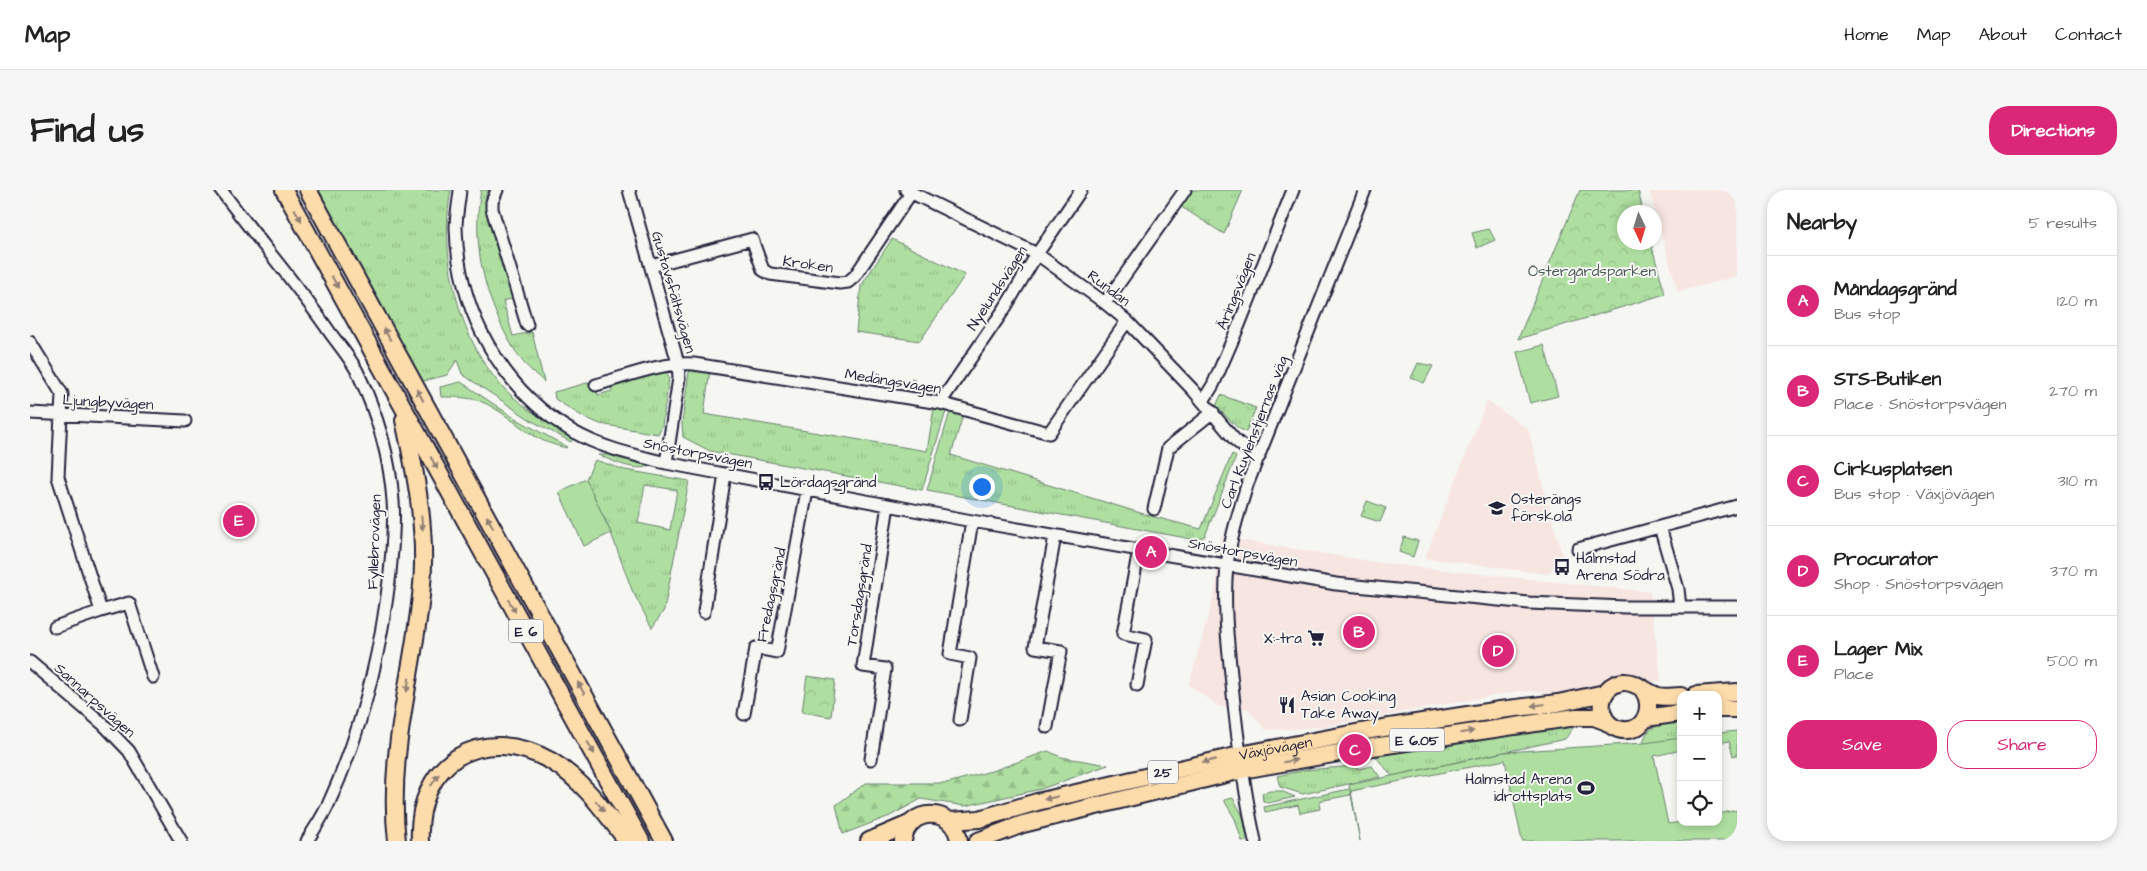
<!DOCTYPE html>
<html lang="en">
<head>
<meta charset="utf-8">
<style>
	:root { --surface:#fff; --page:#f6f6f6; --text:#222; --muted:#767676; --line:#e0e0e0; --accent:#db2777 }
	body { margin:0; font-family:"Architects Daughter",sans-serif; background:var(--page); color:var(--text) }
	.controls { position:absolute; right:15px; bottom:15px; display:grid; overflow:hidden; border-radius:10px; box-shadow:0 2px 8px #0003 }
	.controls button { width:45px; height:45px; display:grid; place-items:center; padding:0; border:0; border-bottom:1px solid var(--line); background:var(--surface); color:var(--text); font:25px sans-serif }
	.compass { position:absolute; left:1587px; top:15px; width:45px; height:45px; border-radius:50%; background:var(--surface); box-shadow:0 2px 8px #0003; rotate:176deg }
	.you { position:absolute; left:951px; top:296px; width:18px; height:18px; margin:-12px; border:4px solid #fff; border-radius:50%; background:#1a73e8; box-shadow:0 0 0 8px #1a73e833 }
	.badge { display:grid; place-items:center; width:32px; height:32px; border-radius:50%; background:var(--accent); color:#fff; font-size:16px; font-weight:700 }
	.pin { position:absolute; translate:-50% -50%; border:2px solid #fff; box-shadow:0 1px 5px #0006 }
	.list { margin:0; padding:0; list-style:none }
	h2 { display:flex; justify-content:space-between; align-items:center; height:65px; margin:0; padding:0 20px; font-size:21px }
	h2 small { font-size:16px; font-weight:400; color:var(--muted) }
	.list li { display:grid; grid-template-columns:32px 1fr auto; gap:15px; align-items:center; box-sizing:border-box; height:90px; padding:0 20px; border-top:1px solid var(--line) }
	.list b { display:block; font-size:19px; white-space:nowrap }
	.list p { margin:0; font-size:16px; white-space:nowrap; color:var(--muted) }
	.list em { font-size:16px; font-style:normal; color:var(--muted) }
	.actions { display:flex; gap:10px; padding:15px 20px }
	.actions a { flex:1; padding:11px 0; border:1px solid var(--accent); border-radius:20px; text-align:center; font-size:18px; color:var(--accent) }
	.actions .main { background:var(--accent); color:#fff }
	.icon { flex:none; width:28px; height:28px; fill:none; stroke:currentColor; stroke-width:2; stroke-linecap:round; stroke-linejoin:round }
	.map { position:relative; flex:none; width:1707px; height:651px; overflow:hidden; border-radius:20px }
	header { display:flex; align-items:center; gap:30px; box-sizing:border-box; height:70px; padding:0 25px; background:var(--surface); border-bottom:1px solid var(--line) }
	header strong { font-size:24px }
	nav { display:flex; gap:28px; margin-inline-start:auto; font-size:18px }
	.intro { display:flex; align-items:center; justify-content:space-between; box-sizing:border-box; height:120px; padding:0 30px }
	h1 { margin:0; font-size:35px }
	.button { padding:12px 22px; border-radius:20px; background:var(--accent); color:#fff; font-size:18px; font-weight:700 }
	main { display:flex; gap:30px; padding:0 30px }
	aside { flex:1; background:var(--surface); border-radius:20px; box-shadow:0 2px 8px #0003 }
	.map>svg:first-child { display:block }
	.built { fill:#f7e5e1 }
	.grass { fill:url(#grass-tufts); stroke:#68806e; fill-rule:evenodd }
	.forest { fill:url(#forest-firs); stroke:#68806e }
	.park { fill:url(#park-crowns); stroke:#68806e }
	.pitch { fill:#aedfa0; stroke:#68806e }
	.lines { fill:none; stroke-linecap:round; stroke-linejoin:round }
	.minor-casing { stroke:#22223b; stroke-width:15 }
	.highway-casing { stroke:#22223b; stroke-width:20 }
	.minor { stroke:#f6f6f2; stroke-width:11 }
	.highway { stroke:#fddcac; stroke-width:16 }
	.oneway { fill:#907f74 }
	.labels { text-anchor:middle; stroke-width:4; stroke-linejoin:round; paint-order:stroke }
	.shield { fill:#f6f6f2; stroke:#626272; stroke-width:1 }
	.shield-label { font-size:14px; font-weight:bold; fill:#22223b }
	.street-label { font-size:15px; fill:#22223b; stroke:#f6f6f2 }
	.park-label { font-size:15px; fill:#4c5b59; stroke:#f6f6f2 }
	.poi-label { font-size:15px; fill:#22223b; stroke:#f6f6f2; text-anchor:start }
</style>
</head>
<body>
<header>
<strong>Map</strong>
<nav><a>Home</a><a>Map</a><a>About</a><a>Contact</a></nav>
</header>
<div class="intro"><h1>Find us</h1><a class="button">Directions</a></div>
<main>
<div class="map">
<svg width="1707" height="651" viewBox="0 0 1707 651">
	<defs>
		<pattern id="grass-tufts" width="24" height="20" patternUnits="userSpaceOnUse" patternTransform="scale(1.25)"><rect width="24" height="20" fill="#aedfa0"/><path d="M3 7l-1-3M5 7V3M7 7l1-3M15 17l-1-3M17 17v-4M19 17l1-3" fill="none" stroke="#95bf8b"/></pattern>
		<pattern id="forest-firs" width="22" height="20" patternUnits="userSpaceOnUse" patternTransform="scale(1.25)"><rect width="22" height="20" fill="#aedfa0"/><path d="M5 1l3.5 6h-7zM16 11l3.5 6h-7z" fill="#95bf8b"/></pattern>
		<pattern id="park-crowns" width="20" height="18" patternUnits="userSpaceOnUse" patternTransform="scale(1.25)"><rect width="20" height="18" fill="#aedfa0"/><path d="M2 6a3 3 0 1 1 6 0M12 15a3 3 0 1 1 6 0" fill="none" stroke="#95bf8b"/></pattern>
	</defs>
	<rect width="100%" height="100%" fill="#f6f6f2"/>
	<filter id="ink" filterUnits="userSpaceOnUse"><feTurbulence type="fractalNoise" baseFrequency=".02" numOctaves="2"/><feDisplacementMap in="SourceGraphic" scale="10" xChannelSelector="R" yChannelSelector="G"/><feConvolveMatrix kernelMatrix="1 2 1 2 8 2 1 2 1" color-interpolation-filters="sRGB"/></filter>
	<g filter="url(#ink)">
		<path class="built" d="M 1619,0 L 1707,0 L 1707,86 L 1648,102 Z
			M 1457,211 L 1498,239 L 1532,365 L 1518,384 L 1395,368 Z
			M 1191,347 L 1358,374 L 1620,402 L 1631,491 L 1618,492 L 1598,482 L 1578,489 L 1568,498 L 1544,504 L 1489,501 L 1291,537 L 1236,540 L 1218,519 L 1188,516 L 1159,495 L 1186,398 Z"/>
		<path class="grass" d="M 289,0 L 421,0 C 408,66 430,159 481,205 C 489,212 499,220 508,226 C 520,234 533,238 543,248 L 541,252 L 502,231 L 432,184 L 427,170 L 417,185 L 390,192 Z
			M 451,0 L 459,0 L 456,4 L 456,20 L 485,108 L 473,111 L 483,146 L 502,142 L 514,192 C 508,186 500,180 494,173 C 486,164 480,152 474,141 C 452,96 442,49 451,0 Z
			M 1161,0 L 1213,0 L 1194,44 L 1150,16 Z
			M 862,49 L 935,85 L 890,151 L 826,142 L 831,96 Z
			M 666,178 L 680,180 L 674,224 L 897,261 L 904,218 L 916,221 L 892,300 L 680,261 L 653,247 L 652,233 L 659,182 Z
			M 633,181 L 637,183 L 639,188 L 632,236 L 628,244 L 570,234 L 550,225 L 525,209 L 524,202 L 564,191 L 568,205 L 582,201 L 581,196 Z
			M 431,192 L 483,227 L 537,257 L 536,258 C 525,255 513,252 503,245 C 485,234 470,219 450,211 C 437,207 424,207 411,207 L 410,197 Z
			M 1191,205 L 1226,218 L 1216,242 L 1208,238 L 1186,216 Z
			M 920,222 L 933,225 L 921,265 L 1117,325 L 1171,339 L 1202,264 L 1206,267 L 1175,346 L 1167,350 L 897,300 Z
			M 568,265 L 582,265 L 620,276 C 605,282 583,271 568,265 Z
			M 565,270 L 595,280 L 659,291 L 634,420 L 622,438 L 602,400 L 581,343 L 556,289 ZM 615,295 L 647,300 L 640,340 L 608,333 Z
			M 1651,533 L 1651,552 L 1613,561 C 1612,535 1630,534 1651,533 Z
			M 1545,535 L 1535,549 L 1362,586 L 1346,567 L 1371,558 Z
			M 1461,569 L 1321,601 L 1320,605 L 1289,611 L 1290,619 L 1270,623 L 1268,615 L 1235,622 L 1234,617 Z
			M 1326,576 L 1328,579 L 1342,576 L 1350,587 L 1273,604 L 1250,597 L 1247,586 L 1274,580 Z
			M 1240,601 L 1251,601 L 1265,607 L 1238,613 L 1233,611 L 1232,603 Z
			M 1203,608 L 1213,626 L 1218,651 L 1212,651 L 1205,629 L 1194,610 Z"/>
		<path class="forest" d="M 1018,561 L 1031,567 L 1078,575 L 1011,599 L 935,616 L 891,609 L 860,626 L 813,644 L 806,615 L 836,593 L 917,593 L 965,580 Z"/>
		<path class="park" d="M 1550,0 L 1608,0 L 1613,22 L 1594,22 L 1594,52 L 1621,53 L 1635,104 L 1488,149 Z
			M 1459,39 L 1465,50 L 1447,58 L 1442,43 Z
			M 1388,173 L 1403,176 L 1394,193 L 1381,188 Z
			M 1337,311 L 1356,318 L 1350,332 L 1331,326 Z
			M 777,486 L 805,490 L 801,527 L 772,522 Z"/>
		<path class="pitch" d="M 1514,155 L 1528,206 L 1500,213 L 1487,162 Z
			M 556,289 L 581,343 L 554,356 L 529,302 Z
			M 1374,347 L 1388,351 L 1383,367 L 1369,362 Z
			M 1707,541 L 1707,565 L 1703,566 L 1699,551 L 1688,553 L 1688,543 Z
			M 1651,548 L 1651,560 L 1624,566 L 1638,634 L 1651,632 L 1688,632 L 1688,624 L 1707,620 L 1707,651 L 1492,651 L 1475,570 L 1321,601 L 1330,651 L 1319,595 L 1475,562 L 1614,553 Z"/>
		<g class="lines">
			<g class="minor-casing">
				<path id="minor" d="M 191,0 C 227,49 267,94 301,144 C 310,156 320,168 327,181 C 346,221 360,267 363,311 C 365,334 362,360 360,383 C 351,461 331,543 298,615 C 292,628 284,639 277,651
					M 430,0 C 429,12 426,25 426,38 C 428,120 471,199 542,241 C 571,258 604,265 636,273 L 942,331 L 1306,394 L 1499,413 L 1595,417 L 1707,417
					M 467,0 L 462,12 L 462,19 L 497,135
					M 599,0 L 648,173 L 649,188 L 636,273
					M 876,0 L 1007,64 L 1075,113 L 1097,131 L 1163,200 L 1205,250 L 1222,264 L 1229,267
					M 621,76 L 722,49 L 733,80 L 740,84 L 810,93 L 818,92 L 825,86 L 881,3
					M 1075,113 L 1155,0
					M 0,152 L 32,204 L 28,287 L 71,421 L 25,437
					M 566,195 C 598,186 631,172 664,174 L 910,213 L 1019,243 L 1097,131
					M 1173,211 L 1183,195 L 1209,135 L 1263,0
					M 910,213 L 975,118 L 1007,64 L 1051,0
					M 0,223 L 155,231
					M 1124,319 L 1138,258 L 1183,222
					M 1630,337 L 1648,399 L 1650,417
					M 1548,359 L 1707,316
					M 71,421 L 99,413 L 123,487
					M 674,422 L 695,284
					M 0,472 L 73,534 L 99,561 L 151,651
					M 1107,495 L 1116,449 L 1093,444 L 1109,360
					M 714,524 L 726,458 L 747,462 L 777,301
					M 930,530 L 940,468 L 920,464 L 942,331
					M 1017,537 L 1031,461 L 1005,457 L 1025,346
					M 841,569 L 855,479 L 833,476 L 858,315
					M 1225,651 C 1214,599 1207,547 1202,494 C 1198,455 1193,415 1197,376 C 1200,349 1209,322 1217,295 L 1335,0"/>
			</g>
			<g class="highway-casing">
				<g id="highway">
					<path d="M 254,0 L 611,651"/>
					<path d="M 278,0 L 634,651"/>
					<path d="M 1613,500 C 1626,518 1613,546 1588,539 C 1564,531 1567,495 1593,492 C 1606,491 1615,502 1628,506 C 1635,508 1643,506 1651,506"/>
					<path d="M 1666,505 L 1707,502"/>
					<path d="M 1688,519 L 1707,519"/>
					<path d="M 1616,528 L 1651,523"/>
					<path id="s1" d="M 920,631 L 949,629 L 1007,612 L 1210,565 L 1347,539 L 1470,520 L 1528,513 L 1575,503"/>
					<path d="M 367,651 C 357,567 382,489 391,406 C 398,346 387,289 374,230"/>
					<path d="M 390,651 C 386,572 452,532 521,571 C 553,590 575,622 597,651"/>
					<path d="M 839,651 L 879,634"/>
					<path d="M 873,651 C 877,616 925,616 929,651"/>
					<path d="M 948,651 L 993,634 L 1212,580 L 1343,557 L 1546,527 L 1564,527 L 1577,532"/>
				</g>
			</g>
			<use href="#minor" class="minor"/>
			<use href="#highway" class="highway"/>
		</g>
		<defs><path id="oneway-solid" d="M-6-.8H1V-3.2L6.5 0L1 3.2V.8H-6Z" transform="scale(1.25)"/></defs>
		<g class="oneway">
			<use href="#oneway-solid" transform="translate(268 25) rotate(61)"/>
			<use href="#oneway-solid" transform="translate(305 92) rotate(61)"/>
			<use href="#oneway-solid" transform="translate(357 144) rotate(-119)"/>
			<use href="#oneway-solid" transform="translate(390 205) rotate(-119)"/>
			<use href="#oneway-solid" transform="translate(404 273) rotate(61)"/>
			<use href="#oneway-solid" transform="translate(460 332) rotate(-119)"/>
			<use href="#oneway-solid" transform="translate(392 333) rotate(85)"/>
			<use href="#oneway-solid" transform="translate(482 416) rotate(61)"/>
			<use href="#oneway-solid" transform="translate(378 495) rotate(100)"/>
			<use href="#oneway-solid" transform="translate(551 498) rotate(-119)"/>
			<use href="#oneway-solid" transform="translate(1508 515) rotate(173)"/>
			<use href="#oneway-solid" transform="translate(1437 542) rotate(-9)"/>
			<use href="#oneway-solid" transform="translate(561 558) rotate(61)"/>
			<use href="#oneway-solid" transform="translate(1179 571) rotate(167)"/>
			<use href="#oneway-solid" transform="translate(1260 571) rotate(-10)"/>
			<use href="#oneway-solid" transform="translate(405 590) rotate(-55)"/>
			<use href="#oneway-solid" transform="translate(1021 608) rotate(167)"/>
			<use href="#oneway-solid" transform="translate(570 616) rotate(51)"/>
		</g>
	</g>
	<defs>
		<g id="bus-bare" transform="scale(1.35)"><path d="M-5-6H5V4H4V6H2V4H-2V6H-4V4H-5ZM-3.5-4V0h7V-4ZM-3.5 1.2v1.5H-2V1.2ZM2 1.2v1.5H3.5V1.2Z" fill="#22223b" stroke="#f6f6f2" stroke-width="2.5" paint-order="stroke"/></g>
		<g id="school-bare" transform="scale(1.35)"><path d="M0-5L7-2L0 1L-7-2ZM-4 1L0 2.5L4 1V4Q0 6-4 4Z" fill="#22223b" stroke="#f6f6f2" stroke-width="2.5" paint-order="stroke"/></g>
		<g id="supermarket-bare" transform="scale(1.35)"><path d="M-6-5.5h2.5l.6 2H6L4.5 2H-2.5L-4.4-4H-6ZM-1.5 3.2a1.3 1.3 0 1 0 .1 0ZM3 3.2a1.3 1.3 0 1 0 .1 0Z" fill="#22223b" stroke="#f6f6f2" stroke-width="2.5" paint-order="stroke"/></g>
		<g id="restaurant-bare" transform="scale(1.35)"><path d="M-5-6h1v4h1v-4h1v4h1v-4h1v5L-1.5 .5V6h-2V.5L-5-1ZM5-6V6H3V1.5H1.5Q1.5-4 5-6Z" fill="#22223b" stroke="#f6f6f2" stroke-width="2.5" paint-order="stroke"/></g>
		<g id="stadium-bare" transform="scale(1.35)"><path d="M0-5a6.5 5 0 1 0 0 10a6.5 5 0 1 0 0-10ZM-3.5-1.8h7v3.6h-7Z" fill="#22223b" stroke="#f6f6f2" stroke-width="2.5" paint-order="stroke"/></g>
	</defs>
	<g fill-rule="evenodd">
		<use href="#bus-bare" x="736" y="292"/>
		<use href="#school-bare" x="1467" y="318"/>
		<use href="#bus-bare" x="1532" y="377"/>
		<use href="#supermarket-bare" x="1286" y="448"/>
		<use href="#restaurant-bare" x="1257" y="515"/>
		<use href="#stadium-bare" x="1556" y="598"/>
	</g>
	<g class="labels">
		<g class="shield">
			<rect x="478.5" y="429.5" width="35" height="23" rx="4"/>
			<rect x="1359.5" y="538.5" width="55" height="23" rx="4"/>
			<rect x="1118" y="570.5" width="30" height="23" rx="4"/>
		</g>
		<g class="shield-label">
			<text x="496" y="446">E 6</text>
			<text x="1387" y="555">E 6.05</text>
			<text x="1133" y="587">25</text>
		</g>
		<g class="street-label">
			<text transform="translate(778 74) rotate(8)" y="5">Kroken</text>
			<text transform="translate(967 98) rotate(-57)" y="5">Nyelundsvägen</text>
			<text transform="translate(1079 98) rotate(37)" y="5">Rundan</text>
			<text transform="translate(1206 101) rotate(-68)" y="5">Äringsvägen</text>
			<text transform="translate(644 102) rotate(74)" y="5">Gustavsfältsvägen</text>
			<text transform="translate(863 191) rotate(9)" y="5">Medängsvägen</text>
			<text transform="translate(78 212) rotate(3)" y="5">Ljungbyvägen</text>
			<text transform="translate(1224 242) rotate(-69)" y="5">Carl Kuylenstjernas väg</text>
			<text transform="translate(668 263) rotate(11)" y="5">Snöstorpsvägen</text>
			<text transform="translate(344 352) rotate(-88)" y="5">Fyllebrovägen</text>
			<text transform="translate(1213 362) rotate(10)" y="5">Snöstorpsvägen</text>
			<text transform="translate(741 405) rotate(-78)" y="5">Fredagsgränd</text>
			<text transform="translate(829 405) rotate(-81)" y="5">Torsdagsgränd</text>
			<text transform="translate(65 510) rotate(42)" y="5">Sannarpsvägen</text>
			<text dy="5" stroke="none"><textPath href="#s1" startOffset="334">Växjövägen</textPath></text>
		</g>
		<g class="park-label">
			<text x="1562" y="86">Östergårdsparken</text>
		</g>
		<g class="poi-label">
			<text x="750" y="297">Lördagsgränd</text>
			<text x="1481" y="314">Österängs<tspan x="1481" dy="17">förskola</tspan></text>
			<text x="1546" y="373">Halmstad<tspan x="1546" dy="17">Arena Södra</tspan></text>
			<text x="1272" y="453" text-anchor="end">X:-tra</text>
			<text x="1271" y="511">Asian Cooking<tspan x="1271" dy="17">Take Away</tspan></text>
			<text x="1542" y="594" text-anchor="end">Halmstad Arena<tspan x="1542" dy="17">idrottsplats</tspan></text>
		</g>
	</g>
</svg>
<div class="controls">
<button>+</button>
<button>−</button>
<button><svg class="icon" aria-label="locate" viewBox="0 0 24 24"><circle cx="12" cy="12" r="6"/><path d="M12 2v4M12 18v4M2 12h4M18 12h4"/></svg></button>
</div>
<svg class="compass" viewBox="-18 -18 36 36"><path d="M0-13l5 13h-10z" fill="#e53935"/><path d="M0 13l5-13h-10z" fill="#767676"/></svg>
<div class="you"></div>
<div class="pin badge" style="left:1121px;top:362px">A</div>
<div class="pin badge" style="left:1329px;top:442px">B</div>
<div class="pin badge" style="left:1325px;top:560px">C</div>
<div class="pin badge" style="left:1468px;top:461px">D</div>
<div class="pin badge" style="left:209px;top:331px">E</div>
</div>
<aside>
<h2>Nearby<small>5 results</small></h2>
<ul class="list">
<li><span class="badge">A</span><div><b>Måndagsgränd</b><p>Bus stop</p></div><em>120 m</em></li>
<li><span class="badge">B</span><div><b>STS-Butiken</b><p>Place · Snöstorpsvägen</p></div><em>270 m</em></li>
<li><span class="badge">C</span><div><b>Cirkusplatsen</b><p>Bus stop · Växjövägen</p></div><em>310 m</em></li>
<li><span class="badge">D</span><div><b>Procurator</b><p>Shop · Snöstorpsvägen</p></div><em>370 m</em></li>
<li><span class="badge">E</span><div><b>Lager Mix</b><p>Place</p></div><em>500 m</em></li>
</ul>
<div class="actions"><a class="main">Save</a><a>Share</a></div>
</aside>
</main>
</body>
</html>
